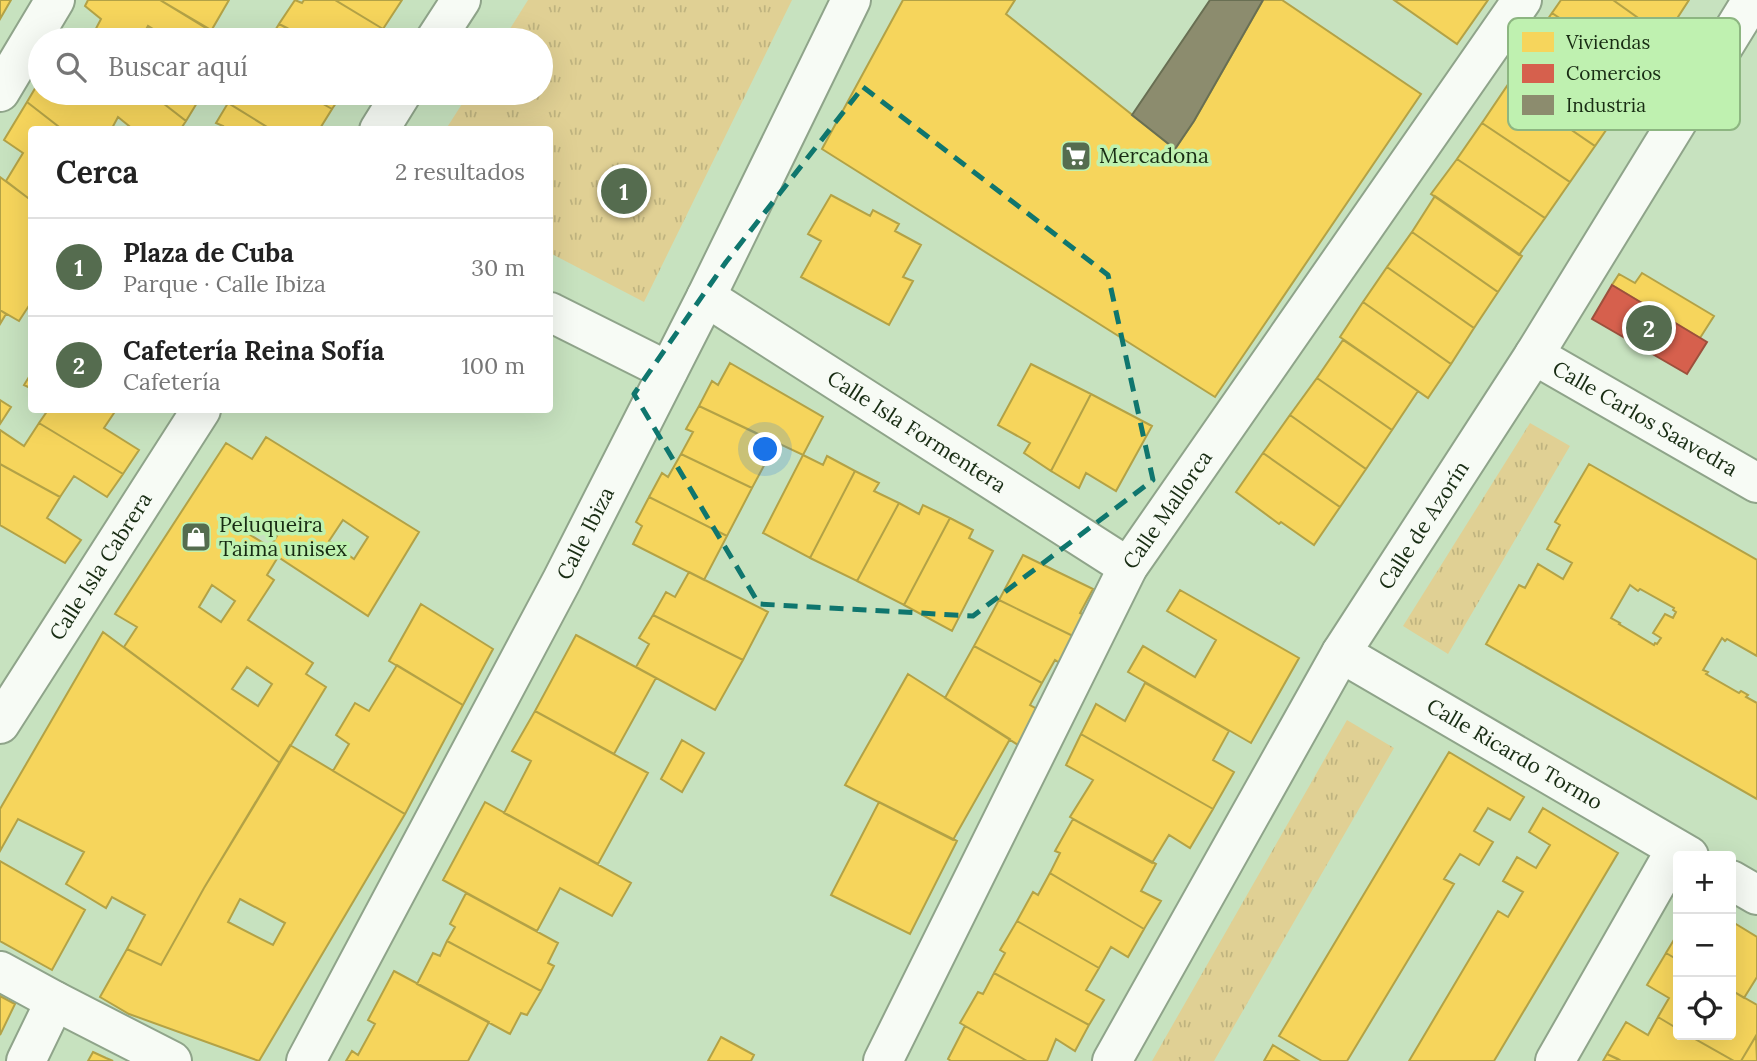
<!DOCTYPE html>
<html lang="es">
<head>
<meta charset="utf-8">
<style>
	:root { --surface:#fff; --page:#f6f6f6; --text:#222; --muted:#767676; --line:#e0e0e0; --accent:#556c4f }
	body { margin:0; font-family:Lora,serif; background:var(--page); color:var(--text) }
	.controls { position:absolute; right:21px; bottom:21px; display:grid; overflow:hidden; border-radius:7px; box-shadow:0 7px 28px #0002 }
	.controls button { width:63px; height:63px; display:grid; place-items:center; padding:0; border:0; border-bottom:2px solid var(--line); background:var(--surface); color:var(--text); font:35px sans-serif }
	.you { position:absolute; left:766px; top:450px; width:24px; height:24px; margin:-18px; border:5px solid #fff; border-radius:50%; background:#1a73e8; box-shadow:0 0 0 10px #1a73e833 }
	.badge { display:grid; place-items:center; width:46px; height:46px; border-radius:50%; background:var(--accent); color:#fff; font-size:23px; font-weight:700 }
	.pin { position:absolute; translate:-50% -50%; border:4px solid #fff; box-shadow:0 2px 7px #0006 }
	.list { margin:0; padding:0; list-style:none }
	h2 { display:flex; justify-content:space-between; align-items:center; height:91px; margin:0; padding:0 28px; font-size:30px }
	h2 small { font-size:23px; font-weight:400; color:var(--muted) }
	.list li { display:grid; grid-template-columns:46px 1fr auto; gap:21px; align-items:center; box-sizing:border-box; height:98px; padding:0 28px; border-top:2px solid var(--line) }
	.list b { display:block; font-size:26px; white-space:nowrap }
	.list p { margin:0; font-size:23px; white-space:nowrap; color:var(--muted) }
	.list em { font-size:23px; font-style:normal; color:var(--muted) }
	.icon { flex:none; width:38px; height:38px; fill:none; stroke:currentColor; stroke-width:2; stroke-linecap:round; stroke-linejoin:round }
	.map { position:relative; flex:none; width:1757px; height:1061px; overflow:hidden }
	.search { position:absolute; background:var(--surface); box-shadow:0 7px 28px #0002; left:28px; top:28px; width:525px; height:77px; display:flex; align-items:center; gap:18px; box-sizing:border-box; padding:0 24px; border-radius:38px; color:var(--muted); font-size:26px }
	.panel { position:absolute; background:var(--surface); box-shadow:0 7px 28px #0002; left:28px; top:126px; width:525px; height:287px; border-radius:7px }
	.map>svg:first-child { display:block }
	.park { fill:url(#park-tufts) }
	.homes { fill:#f6d55c; stroke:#b3a246; stroke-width:2; fill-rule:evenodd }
	.shops { fill:#d6604d; stroke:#9d503c; stroke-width:2 }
	.industry { fill:#8c8c6e; stroke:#696f53; stroke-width:2 }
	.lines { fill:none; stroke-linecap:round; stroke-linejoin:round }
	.street-casing { stroke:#8fa48a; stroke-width:42 }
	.street { stroke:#f7fbf5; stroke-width:38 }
	.marked { fill:none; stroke:#0f766e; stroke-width:5; stroke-dasharray:14 9; stroke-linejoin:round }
	.labels { text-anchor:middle; stroke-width:7; stroke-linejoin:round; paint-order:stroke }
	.poi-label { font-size:21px; fill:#182c13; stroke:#bff1b0; text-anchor:start }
	.street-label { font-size:21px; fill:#182c13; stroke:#bff1b0 }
	.key { fill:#bff1b0; stroke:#8db681; stroke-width:2 }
	.key-label { font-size:19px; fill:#182c13 }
</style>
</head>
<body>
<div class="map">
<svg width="1757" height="1061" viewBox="0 0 1757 1061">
	<defs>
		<pattern id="park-tufts" width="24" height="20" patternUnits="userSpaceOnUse" patternTransform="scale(1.75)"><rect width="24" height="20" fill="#e0d094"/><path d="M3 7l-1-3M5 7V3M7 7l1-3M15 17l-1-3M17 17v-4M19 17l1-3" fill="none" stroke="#bfb37f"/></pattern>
	</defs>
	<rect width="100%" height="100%" fill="#c7e2bf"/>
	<path class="park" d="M 528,0 L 792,0 L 644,302 L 550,253 L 550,130 L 446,129 L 469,93 L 541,93 L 541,40 L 503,40 Z
		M 1530,423 L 1570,446 L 1448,654 L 1403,626 Z
		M 1347,720 L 1394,748 L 1214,1061 L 1152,1061 Z"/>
	<path class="homes" d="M 0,0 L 11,0 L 0,19 Z
		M 88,0 L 160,0 L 228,40 L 171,40 L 148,26 L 140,40 L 90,40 L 101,19 L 85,6 Z
		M 160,0 L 229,0 L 211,31 Z
		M 295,0 L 302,3 L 304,0 L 335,0 L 383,29 L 376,40 L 307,40 L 279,24 Z
		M 335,0 L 402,0 L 383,29 Z
		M 903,0 L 1015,0 L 1006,14 L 1175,149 L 1194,121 L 1263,0 L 1282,0 L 1421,94 L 1215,397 L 822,149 Z
		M 1394,0 L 1488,0 L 1457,44 Z
		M 1561,0 L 1613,0 L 1665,37 L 1641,72 L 1552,13 Z
		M 1613,0 L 1689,0 L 1665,37 Z
		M 1552,13 L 1641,72 L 1617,108 L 1529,47 Z
		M 279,24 L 287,28 L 307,40 L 269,40 Z
		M 70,31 L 82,40 L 64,40 Z
		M 1532,50 L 1620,110 L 1595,146 L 1507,86 Z
		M 40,80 L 40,93 L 150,93 L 186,121 L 180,130 L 134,130 L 118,117 L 111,130 L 63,130 L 27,102 Z
		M 1507,86 L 1595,146 L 1570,182 L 1482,123 Z
		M 150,93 L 203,93 L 186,121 Z
		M 235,93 L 304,93 L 332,109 L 319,130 L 272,130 L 228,103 Z
		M 304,93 L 343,93 L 332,109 Z
		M 27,102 L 63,130 L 32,130 L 32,201 L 6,181 L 23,153 L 4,140 Z
		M 228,103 L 235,107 L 272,130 L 221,130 L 223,126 L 216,123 Z
		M 1482,123 L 1570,182 L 1545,218 L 1457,159 Z
		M 1457,159 L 1545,218 L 1519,255 L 1431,194 Z
		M 0,177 L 32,201 L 32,301 L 19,321 L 0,310 Z
		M 831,195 L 870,216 L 873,210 L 899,224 L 895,231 L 921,245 L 903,277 L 913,281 L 889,325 L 801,277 L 821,241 L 808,234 Z
		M 1435,196 L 1522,256 L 1498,292 L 1412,232 Z
		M 1412,232 L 1498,292 L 1474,328 L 1387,267 Z
		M 1387,267 L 1474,328 L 1451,364 L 1363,302 Z
		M 1642,273 L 1714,316 L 1700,338 L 1612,285 L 1619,274 L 1635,283 Z
		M 1363,302 L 1451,364 L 1428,398 L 1340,337 Z
		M 0,310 L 6,314 L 0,324 Z
		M 1343,340 L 1418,391 L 1392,430 L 1317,378 Z
		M 730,363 L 823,417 L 803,455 L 699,406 L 712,381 L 718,385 Z
		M 1031,364 L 1091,394 L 1051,471 L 1024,453 L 1030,443 L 998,425 Z
		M 32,372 L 32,389 L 24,385 Z
		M 1317,378 L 1392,430 L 1366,469 L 1290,415 Z
		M 1091,394 L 1152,426 L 1116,491 L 1086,473 L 1079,488 L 1051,471 Z
		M 0,400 L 11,407 L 0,424 Z
		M 699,406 L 776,443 L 752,488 L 681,454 L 693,432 L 686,429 Z
		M 48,410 L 116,410 L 104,428 L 139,450 L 123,474 L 39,423 Z
		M 1290,415 L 1366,469 L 1340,507 L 1263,453 Z
		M 39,423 L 123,474 L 107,497 L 74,476 L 60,497 L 0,464 L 0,430 L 24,446 Z
		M 266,437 L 419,532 L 368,616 L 278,557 L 267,575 L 274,580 L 248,620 L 313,663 L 306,674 L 326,687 L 280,763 L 124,647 L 137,627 L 115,614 L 226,443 L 252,459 ZM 343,520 L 368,537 L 354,559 L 329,541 ZM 254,521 L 277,536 L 270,547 L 247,533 ZM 212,585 L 235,601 L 221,622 L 199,607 ZM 247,667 L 272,684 L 258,706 L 232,689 Z
		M 1263,453 L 1340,507 L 1314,545 L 1281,522 L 1279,524 L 1236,492 Z
		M 681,454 L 752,488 L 727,536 L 649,497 L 662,473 L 668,477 Z
		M 803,455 L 823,465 L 827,456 L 855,471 L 810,558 L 763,533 Z
		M 0,464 L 60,497 L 47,518 L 81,540 L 65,563 L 0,525 Z
		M 1589,464 L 1757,560 L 1757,656 L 1727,639 L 1725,641 L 1722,638 L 1703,670 L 1708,672 L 1706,674 L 1739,693 L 1741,691 L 1748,695 L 1746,697 L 1757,703 L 1757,799 L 1486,644 L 1519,585 L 1525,588 L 1538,564 L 1563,579 L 1572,563 L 1547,549 L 1560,525 L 1555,522 ZM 1630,585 L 1638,591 L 1640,589 L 1674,608 L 1673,610 L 1676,612 L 1673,618 L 1665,614 L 1653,633 L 1661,638 L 1657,644 L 1655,643 L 1654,645 L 1619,624 L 1620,623 L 1611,618 Z
		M 855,471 L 879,483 L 874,491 L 899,503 L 857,581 L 810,558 Z
		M 649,497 L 727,536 L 704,580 L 633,544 L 642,526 L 636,522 Z
		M 899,503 L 919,514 L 923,505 L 950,518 L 904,605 L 857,581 Z
		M 950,518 L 973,530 L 969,538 L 993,551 L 952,631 L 904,605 Z
		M 1023,555 L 1093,589 L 1080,613 L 1086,616 L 1075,637 L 999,600 Z
		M 689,572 L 768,612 L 743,660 L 653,615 L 666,592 L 675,597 Z
		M 1180,590 L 1299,658 L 1251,743 L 1128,672 L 1143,646 L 1195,677 L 1216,640 L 1167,611 Z
		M 999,600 L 1075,637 L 1061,664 L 1055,660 L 1042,683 L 974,646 Z
		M 421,604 L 493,649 L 463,705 L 389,661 Z
		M 653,615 L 743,660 L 715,710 L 636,667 L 649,644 L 639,638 Z
		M 103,632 L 280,763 L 204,888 L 161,965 L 127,949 L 145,915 L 112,897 L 106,908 L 66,884 L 84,852 L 18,819 L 0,851 L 0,809 Z
		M 576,635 L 656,678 L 614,754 L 535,711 Z
		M 974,646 L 1042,683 L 1030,705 L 1037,709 L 1018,745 L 945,698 Z
		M 397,665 L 463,705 L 405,814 L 333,771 L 349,744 L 336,735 L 355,703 L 369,711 Z
		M 908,674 L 1010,739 L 953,840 L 845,785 Z
		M 1145,683 L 1229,731 L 1213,760 L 1234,772 L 1213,809 L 1081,734 L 1096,704 L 1125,721 Z
		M 535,711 L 648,773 L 598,864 L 504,813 L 531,761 L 512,751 Z
		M 1081,734 L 1213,809 L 1190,848 L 1169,835 L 1152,863 L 1070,817 L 1093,780 L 1066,765 Z
		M 682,740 L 704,753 L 682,792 L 661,779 Z
		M 290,745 L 405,814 L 259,1061 L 129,1014 L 100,997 L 127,949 L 161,965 L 204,888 ZM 240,899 L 285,923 L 273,945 L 228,922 Z
		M 1449,752 L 1524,797 L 1510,820 L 1488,808 L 1474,831 L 1493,842 L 1479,865 L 1460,854 L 1444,879 L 1454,884 L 1347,1061 L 1322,1061 L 1279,1036 Z
		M 485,802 L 631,883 L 612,916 L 560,888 L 537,931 L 443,880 Z
		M 879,802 L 957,841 L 910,934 L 831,895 Z
		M 1543,808 L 1618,853 L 1494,1061 L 1409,1061 L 1498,911 L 1508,917 L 1523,892 L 1503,881 L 1517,857 L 1536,868 L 1550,845 L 1529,832 Z
		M 1073,819 L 1156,864 L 1141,891 L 1161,901 L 1144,929 L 1050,873 L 1060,853 L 1055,851 Z
		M 0,861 L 85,910 L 52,970 L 0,941 Z
		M 1050,873 L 1144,929 L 1128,957 L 1111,947 L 1099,968 L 1017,921 L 1033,892 L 1038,895 Z
		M 466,893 L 558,943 L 548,963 L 554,966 L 541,991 L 447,941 L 455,927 L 450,924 Z
		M 1017,921 L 1099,968 L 1086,990 L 1104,1000 L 1089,1025 L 994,973 L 1005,953 L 1000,950 Z
		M 1731,921 L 1757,937 L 1757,977 L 1744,998 L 1731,990 Z
		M 1678,933 L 1678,960 L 1666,953 Z
		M 447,941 L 541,991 L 527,1015 L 521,1013 L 510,1034 L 417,984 L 433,953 L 440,956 Z
		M 1666,953 L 1678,960 L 1678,1029 L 1658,1017 L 1669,998 L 1647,985 Z
		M 394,971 L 489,1022 L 468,1061 L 346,1061 L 352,1051 L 358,1055 L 375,1024 L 368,1020 Z
		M 994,973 L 1089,1025 L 1075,1051 L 1056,1039 L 1047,1061 L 1027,1061 L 960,1023 L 978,992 L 983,994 Z
		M 1731,990 L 1757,1005 L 1757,1034 L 1741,1061 L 1734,1061 L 1688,1035 L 1731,1035 Z
		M 0,996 L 15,1004 L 0,1035 Z
		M 1658,1017 L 1678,1029 L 1678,1035 L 1688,1035 L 1734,1061 L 1621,1061 L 1607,1054 L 1626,1022 L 1648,1035 Z
		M 965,1026 L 1027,1061 L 951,1061 L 948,1059 Z
		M 1756,1036 L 1757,1061 L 1741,1061 Z
		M 721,1037 L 754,1055 L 751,1061 L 708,1061 Z
		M 1273,1045 L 1299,1061 L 1264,1061 Z
		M 93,1052 L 106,1058 L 113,1061 L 88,1061 Z
		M 1607,1054 L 1618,1059 L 1621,1061 L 1603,1061 Z"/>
	<path class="shops" d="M 1612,285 L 1707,342 L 1687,374 L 1592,319 Z"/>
	<path class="industry" d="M 1210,0 L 1263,0 L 1194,121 L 1175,149 L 1132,115 Z"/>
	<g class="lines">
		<g class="street-casing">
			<g id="street">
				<path d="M 435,40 L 461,0"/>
				<path d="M 0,92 L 55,0"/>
				<path d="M 379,130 L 402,93"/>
				<path id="s1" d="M 706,297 L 1128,567"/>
				<path d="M 550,312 L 668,371"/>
				<path id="s2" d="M 1534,355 L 1757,483"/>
				<path id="s3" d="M 1341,653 L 1689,856"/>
				<path id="s4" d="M 0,724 L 201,410"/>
				<path d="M 1731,880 L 1757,895"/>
				<path d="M 0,971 L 55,1001 L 172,1061"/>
				<path d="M 26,1061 L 55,1001"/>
				<path id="s5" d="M 306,1061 L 562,580 L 706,297 L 851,0"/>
				<path id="s6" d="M 883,1061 L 1128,567 L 1522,0"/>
				<path id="s7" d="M 1112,1061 L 1341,653 L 1534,355 L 1752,0"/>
				<path d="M 1555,1061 L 1676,849"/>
			</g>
		</g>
		<use href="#street" class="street"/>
	</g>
	<path class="marked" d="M 863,87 L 1108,275 L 1153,480 L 973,616 L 759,604 L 634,394 L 726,262 Z"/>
	<defs>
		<g id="supermarket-square" transform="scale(1.575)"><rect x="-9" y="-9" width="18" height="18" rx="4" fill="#556c4f" stroke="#bff1b0"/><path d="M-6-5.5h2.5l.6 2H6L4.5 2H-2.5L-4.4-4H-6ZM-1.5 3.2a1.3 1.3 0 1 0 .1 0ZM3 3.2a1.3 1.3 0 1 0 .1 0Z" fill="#fff"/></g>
		<g id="shop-square" transform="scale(1.575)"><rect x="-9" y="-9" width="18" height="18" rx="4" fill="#556c4f" stroke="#bff1b0"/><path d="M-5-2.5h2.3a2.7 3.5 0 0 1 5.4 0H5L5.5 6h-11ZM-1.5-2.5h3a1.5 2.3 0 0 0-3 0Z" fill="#fff"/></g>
	</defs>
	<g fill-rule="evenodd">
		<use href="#supermarket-square" x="1076" y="156"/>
		<use href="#shop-square" x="196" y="537"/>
	</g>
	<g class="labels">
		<g class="poi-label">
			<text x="1099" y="163">Mercadona</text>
			<text x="219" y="532">Peluqueira<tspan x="219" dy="24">Taima unisex</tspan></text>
		</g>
		<g class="street-label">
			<text dy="7" stroke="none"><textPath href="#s2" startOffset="128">Calle Carlos Saavedra</textPath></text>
			<text dy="7" stroke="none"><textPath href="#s1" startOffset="250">Calle Isla Formentera</textPath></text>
			<text dy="7" stroke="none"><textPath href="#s6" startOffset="621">Calle Mallorca</textPath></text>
			<text dy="7" stroke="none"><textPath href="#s7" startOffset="620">Calle de Azorín</textPath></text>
			<text dy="7" stroke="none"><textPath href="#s5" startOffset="597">Calle Ibiza</textPath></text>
			<text dy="7" stroke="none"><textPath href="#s4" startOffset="187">Calle Isla Cabrera</textPath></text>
			<text dy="7" stroke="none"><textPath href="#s3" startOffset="201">Calle Ricardo Tormo</textPath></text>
		</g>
	</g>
	<rect x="1508" y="18" width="232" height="112" rx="10" class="key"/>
	<rect x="1522" y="32" width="32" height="20" fill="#f6d55c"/>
	<rect x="1522" y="64" width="32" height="19" fill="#d6604d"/>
	<rect x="1522" y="95" width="32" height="20" fill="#8c8c6e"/>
	<g class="key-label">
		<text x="1566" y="49">Viviendas</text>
		<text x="1566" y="80">Comercios</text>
		<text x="1566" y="112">Industria</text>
	</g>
</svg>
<div class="controls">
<button>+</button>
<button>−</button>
<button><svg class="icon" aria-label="locate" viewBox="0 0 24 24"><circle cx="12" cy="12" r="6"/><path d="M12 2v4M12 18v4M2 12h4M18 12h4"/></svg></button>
</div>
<div class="you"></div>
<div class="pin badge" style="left:624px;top:191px">1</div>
<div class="pin badge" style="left:1649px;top:328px">2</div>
<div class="search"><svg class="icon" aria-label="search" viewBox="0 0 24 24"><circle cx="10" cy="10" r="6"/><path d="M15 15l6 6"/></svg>Buscar aquí</div>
<section class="panel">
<h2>Cerca<small>2 resultados</small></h2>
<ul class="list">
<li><span class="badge">1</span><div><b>Plaza de Cuba</b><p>Parque · Calle Ibiza</p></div><em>30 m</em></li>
<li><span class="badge">2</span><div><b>Cafetería Reina Sofía</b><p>Cafetería</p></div><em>100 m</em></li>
</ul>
</section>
</div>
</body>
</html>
